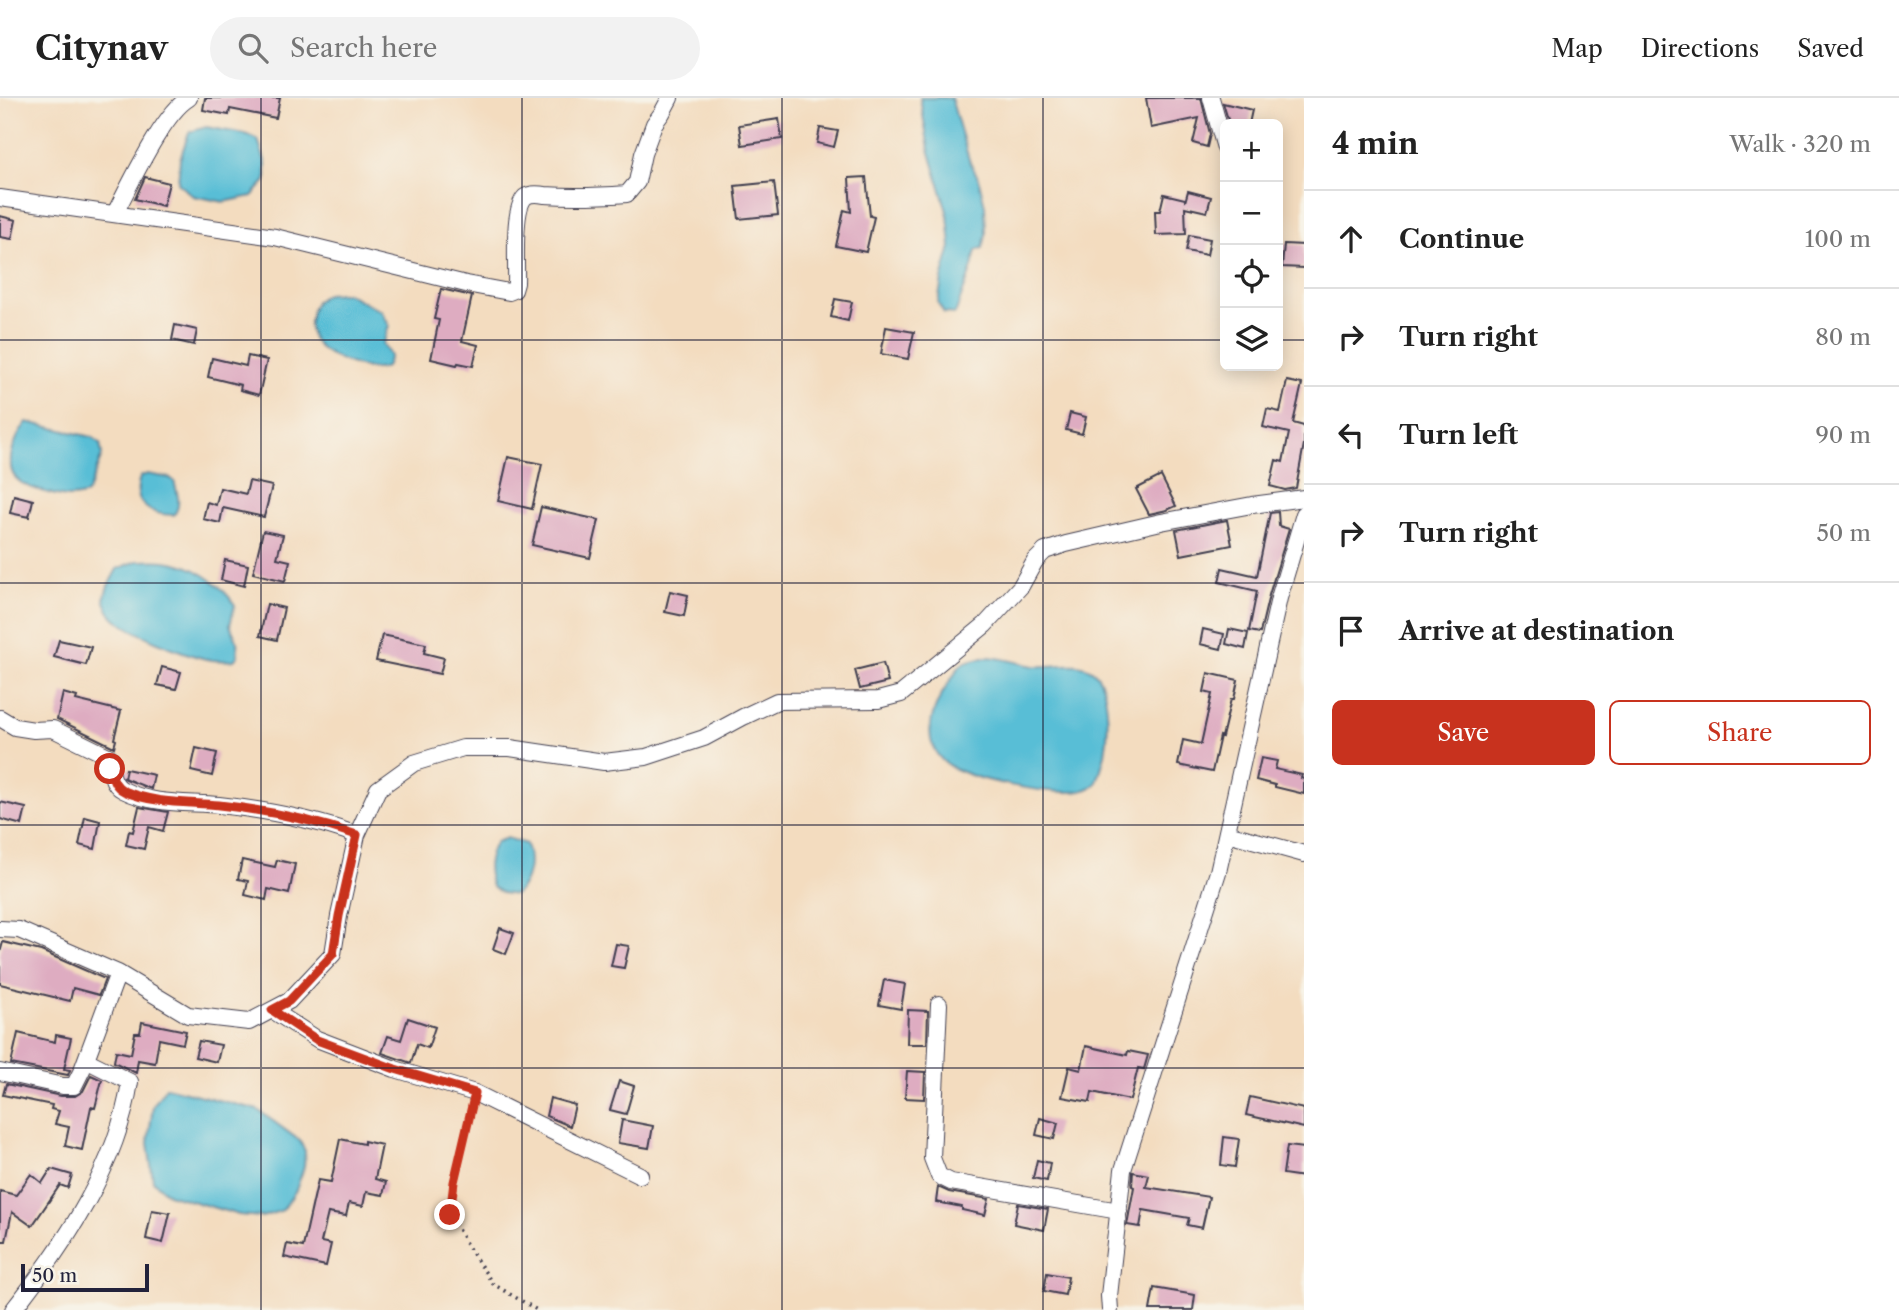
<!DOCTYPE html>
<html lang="en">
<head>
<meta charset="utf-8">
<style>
	:root { --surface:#fff; --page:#f2f2f2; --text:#222; --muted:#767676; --line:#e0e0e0; --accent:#c8321e }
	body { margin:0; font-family:"Libre Caslon Text",serif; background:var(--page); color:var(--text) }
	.controls { position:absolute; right:21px; top:21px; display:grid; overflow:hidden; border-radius:10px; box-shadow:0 4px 18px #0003 }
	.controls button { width:63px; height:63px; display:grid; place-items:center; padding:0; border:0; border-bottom:2px solid var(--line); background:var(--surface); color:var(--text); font:35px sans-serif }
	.scale { position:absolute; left:21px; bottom:18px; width:128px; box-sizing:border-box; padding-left:7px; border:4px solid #22223b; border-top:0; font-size:19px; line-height:24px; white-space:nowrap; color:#22223b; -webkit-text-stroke:5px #f7f3e8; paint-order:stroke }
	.stop { position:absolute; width:21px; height:21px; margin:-16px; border:5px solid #c8321e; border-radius:50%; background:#fff }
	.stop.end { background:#c8321e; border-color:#fff; box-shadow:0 2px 7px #0008 }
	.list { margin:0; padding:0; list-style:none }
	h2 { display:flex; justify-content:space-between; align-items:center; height:91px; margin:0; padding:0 28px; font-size:30px }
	h2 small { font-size:23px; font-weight:400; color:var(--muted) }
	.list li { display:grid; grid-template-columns:46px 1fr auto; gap:21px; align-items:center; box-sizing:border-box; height:98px; padding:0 28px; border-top:2px solid var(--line) }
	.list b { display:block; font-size:26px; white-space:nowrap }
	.list em { font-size:23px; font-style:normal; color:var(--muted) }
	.actions { display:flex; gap:14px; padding:21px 28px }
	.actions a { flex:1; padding:16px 0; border:2px solid var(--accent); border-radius:10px; text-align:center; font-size:24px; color:var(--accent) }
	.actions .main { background:var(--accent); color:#fff }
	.icon { flex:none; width:38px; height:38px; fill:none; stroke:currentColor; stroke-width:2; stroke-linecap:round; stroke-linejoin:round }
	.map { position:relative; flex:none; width:1304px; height:1212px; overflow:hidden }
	header { display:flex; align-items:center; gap:42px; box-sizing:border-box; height:98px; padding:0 35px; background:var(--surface); border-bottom:2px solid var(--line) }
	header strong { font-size:33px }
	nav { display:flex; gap:38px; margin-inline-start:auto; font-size:24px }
	.search { width:490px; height:63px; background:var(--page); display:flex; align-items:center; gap:18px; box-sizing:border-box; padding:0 24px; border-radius:38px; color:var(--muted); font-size:26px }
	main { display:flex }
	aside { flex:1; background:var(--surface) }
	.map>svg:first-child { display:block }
	.water { fill:#58bed6; stroke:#3d7088; stroke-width:2 }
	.building { fill:#deacc1 }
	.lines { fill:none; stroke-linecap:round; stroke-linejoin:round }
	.minor-casing { stroke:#413e4f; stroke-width:18 }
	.path { stroke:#413e4f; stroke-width:3.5; stroke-dasharray:2 5; stroke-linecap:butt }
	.minor { stroke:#fff; stroke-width:16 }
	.route { stroke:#c8321e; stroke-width:9 }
	.grid { fill:none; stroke:#22223b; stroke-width:2; stroke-opacity:0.55 }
</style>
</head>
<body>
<header>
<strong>Citynav</strong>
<div class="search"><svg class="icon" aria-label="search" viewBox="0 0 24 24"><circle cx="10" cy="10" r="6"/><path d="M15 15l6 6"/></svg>Search here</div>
<nav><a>Map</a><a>Directions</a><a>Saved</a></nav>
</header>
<main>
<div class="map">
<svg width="1304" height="1212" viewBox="0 0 1304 1212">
	<rect width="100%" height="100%" fill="#f7f3e8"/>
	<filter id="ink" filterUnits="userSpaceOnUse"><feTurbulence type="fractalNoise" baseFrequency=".0143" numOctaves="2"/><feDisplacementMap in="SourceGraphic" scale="14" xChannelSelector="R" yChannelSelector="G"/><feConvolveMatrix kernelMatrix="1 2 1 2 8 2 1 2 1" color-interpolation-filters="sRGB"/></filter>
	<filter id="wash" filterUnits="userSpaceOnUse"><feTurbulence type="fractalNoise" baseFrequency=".00686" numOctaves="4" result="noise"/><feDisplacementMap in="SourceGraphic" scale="28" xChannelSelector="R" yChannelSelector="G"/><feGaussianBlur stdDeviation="1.57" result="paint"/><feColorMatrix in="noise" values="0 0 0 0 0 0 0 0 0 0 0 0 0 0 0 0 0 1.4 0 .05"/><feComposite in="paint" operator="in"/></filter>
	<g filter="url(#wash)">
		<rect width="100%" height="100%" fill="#f3dcbf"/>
		<path class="water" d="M 920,0 L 951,0 L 970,65 L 978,79 L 985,108 L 986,137 L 983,150 L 976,152 L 972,169 L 955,216 L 944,215 L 938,205 L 942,181 L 951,149 L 948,117 L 929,51 Z
			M 206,29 L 245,36 L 258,42 L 266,66 L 266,83 L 252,98 L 224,104 L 193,98 L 178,85 L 180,61 L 189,34 Z
			M 346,195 L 381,213 L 389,227 L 383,246 L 390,258 L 386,269 C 377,273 368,270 359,268 C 335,261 303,249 311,218 C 312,215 312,211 314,207 C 316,203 322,199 326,196 Z
			M 27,324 L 92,339 L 100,345 L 102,357 L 87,396 C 70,401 62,399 45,394 C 36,391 26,389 19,383 C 1,369 16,338 27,324 Z
			M 147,376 L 170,380 L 174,383 C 177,395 182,406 174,417 C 149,417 131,406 140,379 Z
			M 137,463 C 146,463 156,462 165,463 C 193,466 220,484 235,507 L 230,527 L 237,543 L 238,558 L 234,562 C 224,563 216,563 206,561 C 185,556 124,533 111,516 C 108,512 106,506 104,501 L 108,488 L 117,471 Z
			M 986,559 C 1003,559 1018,566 1034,568 C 1052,570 1072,563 1088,570 C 1111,579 1109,635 1105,656 C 1103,666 1099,677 1096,687 C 1091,689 1085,692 1081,693 C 1054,698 961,682 942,662 C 918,638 936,603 952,580 C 955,576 958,570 961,567 C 967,562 979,561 986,559 Z
			M 507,740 L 526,746 C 532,763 529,784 515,797 L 502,795 L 492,789 C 486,772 487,759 496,744 Z
			M 166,989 L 258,1012 L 300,1043 L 305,1053 L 304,1069 L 296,1092 L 283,1112 L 262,1119 L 239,1117 L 168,1096 L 153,1083 L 148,1045 L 153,1008 Z"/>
		<g id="blocks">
			<path class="building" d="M 205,0 L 280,0 L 276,20 L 230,11 L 229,17 L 203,12 Z
				M 1146,0 L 1201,0 L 1210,36 L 1207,49 L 1193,45 L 1199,20 L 1151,30 Z
				M 1223,5 L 1252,12 L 1249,26 L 1229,25 Z
				M 779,21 L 782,41 L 742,47 L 739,27 Z
				M 820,30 L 838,33 L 834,49 L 817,45 Z
				M 145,79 L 169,85 L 163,108 L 135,101 Z
				M 866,79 L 870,118 L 874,119 L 866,154 L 836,148 L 844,112 L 851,114 L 849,80 Z
				M 774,84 L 778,117 L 739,121 L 735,88 Z
				M 1188,93 L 1211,99 L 1207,114 L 1185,109 L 1186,136 L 1156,137 L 1155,113 L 1160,113 L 1164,96 L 1185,101 L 1185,104 Z
				M 0,118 L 16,122 L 12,141 L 0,139 Z
				M 1189,137 L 1210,141 L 1207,157 L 1186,153 Z
				M 1284,146 L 1304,147 L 1304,170 L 1282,169 Z
				M 441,191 L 472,198 L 462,243 L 478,247 L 473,268 L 458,265 L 457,267 L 431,261 L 439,222 L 434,221 Z
				M 835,201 L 852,204 L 848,223 L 831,219 Z
				M 175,227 L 197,232 L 194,247 L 172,242 Z
				M 886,229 L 914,234 L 908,261 L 881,256 Z
				M 248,258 L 267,262 L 259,297 L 240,292 L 241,287 L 208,279 L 212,260 L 246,268 Z
				M 1287,283 L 1302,286 L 1293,325 L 1304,328 L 1304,346 L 1296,390 L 1285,392 L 1270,388 L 1276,362 L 1283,364 L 1289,335 L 1263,329 L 1267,311 L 1280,314 Z
				M 1070,315 L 1086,319 L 1082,336 L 1066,332 Z
				M 508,359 L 542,366 L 532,411 L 498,403 Z
				M 1161,378 L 1176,408 L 1167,412 L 1149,416 L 1136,391 Z
				M 249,383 L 272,388 L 264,419 L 223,410 L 220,425 L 203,421 L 207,404 L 216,407 L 220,390 L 246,396 Z
				M 14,397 L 33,402 L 29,419 L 10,415 Z
				M 541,409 L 599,422 L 590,460 L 532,447 Z
				M 1278,414 L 1279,428 L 1289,431 L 1269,497 L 1260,535 L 1249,533 L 1257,493 L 1219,484 L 1222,470 L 1257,478 L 1270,415 Z
				M 1227,422 L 1232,447 L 1181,457 L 1176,432 Z
				M 263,433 L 283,437 L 277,460 L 290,463 L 285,483 L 253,475 Z
				M 225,462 L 248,467 L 244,488 L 221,482 Z
				M 670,493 L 688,497 L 684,518 L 665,514 Z
				M 267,506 L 284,510 L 277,542 L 260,538 Z
				M 1203,531 L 1224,536 L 1221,551 L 1200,546 Z
				M 1229,531 L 1248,535 L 1245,551 L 1226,546 Z
				M 382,537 L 426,546 L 424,555 L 444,560 L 440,576 L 376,563 Z
				M 59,542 L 91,549 L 86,567 L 54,559 Z
				M 883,565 L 888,584 L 860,591 L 855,572 Z
				M 162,569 L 181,574 L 176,591 L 157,587 Z
				M 1208,575 L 1238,582 L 1234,601 L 1231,601 L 1222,639 L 1220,638 L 1212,674 L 1178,667 L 1183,642 L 1201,646 L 1212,596 L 1204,594 Z
				M 63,595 L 77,599 L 76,602 L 121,613 L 114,641 L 116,642 L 114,649 L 57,621 Z
				M 196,650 L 217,655 L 212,678 L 191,673 Z
				M 1261,660 L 1277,663 L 1275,671 L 1302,677 L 1301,680 L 1304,681 L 1304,696 L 1275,689 L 1275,687 L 1256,682 Z
				M 126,671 L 154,677 L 151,691 L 126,681 L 124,680 Z
				M 0,704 L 26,710 L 22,727 L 0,721 Z
				M 139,709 L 168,714 L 163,733 L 149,729 L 144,751 L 126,747 L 129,733 L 133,734 Z
				M 85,719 L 100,723 L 95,751 L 79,747 Z
				M 242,762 L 275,769 L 277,762 L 295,766 L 289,796 L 268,791 L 266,802 L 245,797 L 248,783 L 238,781 Z
				M 500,830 L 514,835 L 506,856 L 493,851 Z
				M 3,844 L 41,853 L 105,881 L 99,897 L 73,890 L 70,903 L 0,886 L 0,855 Z
				M 616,846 L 629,848 L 624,870 L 611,868 Z
				M 884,882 L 905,886 L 901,911 L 879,907 Z
				M 908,912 L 928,913 L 927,946 L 907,946 Z
				M 408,920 L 435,929 L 428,950 L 417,946 L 411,965 L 382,955 L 388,938 L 401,942 Z
				M 142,924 L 186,933 L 183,946 L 159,941 L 155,965 L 138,962 L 136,975 L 114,964 L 116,953 L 131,956 L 135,935 L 140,935 Z
				M 18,935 L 55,944 L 56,937 L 71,940 L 64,971 L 70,972 L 68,977 L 11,966 Z
				M 199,943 L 221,947 L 217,964 L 195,959 Z
				M 1086,948 L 1127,957 L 1128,953 L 1148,957 L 1144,971 L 1138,970 L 1130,1002 L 1092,994 L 1090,1004 L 1062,999 L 1069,969 L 1081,972 Z
				M 907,973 L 925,974 L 924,1001 L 905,1000 Z
				M 91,977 L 102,982 L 95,1010 L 91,1009 L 82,1052 L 65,1048 L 69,1029 L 55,1026 L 59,1013 L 51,1011 L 52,1007 L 3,997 L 6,986 L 61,998 L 75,998 L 83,993 Z
				M 619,983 L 634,988 L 626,1016 L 610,1012 Z
				M 1250,999 L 1304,1011 L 1304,1030 L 1246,1017 Z
				M 550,1000 L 575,1007 L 570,1028 L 546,1018 Z
				M 1040,1020 L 1058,1025 L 1054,1041 L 1036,1037 Z
				M 622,1022 L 653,1028 L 649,1050 L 618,1045 Z
				M 1224,1039 L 1239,1041 L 1235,1069 L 1221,1067 Z
				M 340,1041 L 364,1046 L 364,1043 L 382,1047 L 375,1081 L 386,1084 L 383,1097 L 366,1094 L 363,1108 L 349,1105 L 346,1118 L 328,1115 L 321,1144 L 331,1146 L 326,1168 L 284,1159 L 287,1146 L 303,1149 L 318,1082 L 331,1084 Z
				M 1287,1048 L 1304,1050 L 1304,1079 L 1283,1076 Z
				M 1037,1062 L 1050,1065 L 1047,1083 L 1033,1080 Z
				M 51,1071 L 72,1077 L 68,1090 L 60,1087 L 32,1128 L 12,1114 L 6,1143 L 0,1143 L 0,1093 L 16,1097 L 31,1076 L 42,1085 Z
				M 1133,1074 L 1149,1077 L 1146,1089 L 1209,1099 L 1202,1130 L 1187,1127 L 1189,1120 L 1143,1112 L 1140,1129 L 1127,1127 L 1134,1089 L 1132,1088 Z
				M 938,1089 L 949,1094 L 989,1101 L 985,1117 L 962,1112 L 962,1109 L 936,1104 Z
				M 1018,1106 L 1048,1111 L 1044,1132 L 1014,1126 Z
				M 152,1112 L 170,1115 L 163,1145 L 146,1141 Z
				M 1047,1175 L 1068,1179 L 1065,1197 L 1044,1193 Z
				M 1154,1190 L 1195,1197 L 1193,1212 L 1150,1212 Z"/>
		</g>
	</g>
	<g filter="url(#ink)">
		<use href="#blocks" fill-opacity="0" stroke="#413e4f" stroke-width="2"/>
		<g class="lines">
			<g class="minor-casing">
				<path id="minor" d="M 1211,0 L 1225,50
					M 0,100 L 275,139 L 466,186 L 509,194 L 514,192 L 516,185 C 517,166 512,112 525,99 C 530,95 539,96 545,97 C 573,99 600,98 627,96 L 637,84 L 643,56 L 654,26 L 662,15 L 670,0
					M 115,115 C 130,87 163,15 189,0
					M 0,620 L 15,629 L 34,632 L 53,631 L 110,659 C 110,671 111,686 123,692 C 153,707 187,704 219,707 C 265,712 313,721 357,737
					M 1227,735 L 1304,756
					M 0,831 L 19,832 L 118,875 L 188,917 L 249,924 L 289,903 L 333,856 L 339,818 L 357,737 L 378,691 L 414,665 L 463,650 L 510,650 L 604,664 L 646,659 L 704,640 L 743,619 L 777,603 L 878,602 L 901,596 L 985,527 L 1021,488 L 1035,463 L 1045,453 L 1066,446 L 1161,424 L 1252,407 L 1304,400
					M 939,906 L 932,1060 L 939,1078 L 951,1084 L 1119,1113
					M 272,912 L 317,941 L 395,971 L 475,995 L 640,1077
					M 0,974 L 63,988 L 74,988 L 82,972 L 118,875
					M 13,1212 C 65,1146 117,1069 130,984 L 86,962
					M 1110,1212 L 1109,1198 L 1123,1072 L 1218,774 L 1279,500 L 1304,416"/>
			</g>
			<path class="path" d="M 471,1010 L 454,1084 L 450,1117 L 467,1147 L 493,1186 L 537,1212"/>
			<use href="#minor" class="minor"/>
		</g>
	</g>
	<g class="lines" filter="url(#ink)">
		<path class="route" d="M 110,671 C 113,680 114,688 124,693 C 154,706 187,704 219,707 C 265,712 313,722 357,737 L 339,818 L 333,856 L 289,903 L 272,912 L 317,942 L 395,971 L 475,995 L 454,1084 L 450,1117"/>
	</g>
	<path class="grid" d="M 261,0 L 261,1212M 522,0 L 522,1212M 782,0 L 782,1212M 1043,0 L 1043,1212M 0,242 L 1225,242M 1278,242 L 1304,242M 0,485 L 1304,485M 0,727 L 1304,727M 0,970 L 1304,970"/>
</svg>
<div class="controls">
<button>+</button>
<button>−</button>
<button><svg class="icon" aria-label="locate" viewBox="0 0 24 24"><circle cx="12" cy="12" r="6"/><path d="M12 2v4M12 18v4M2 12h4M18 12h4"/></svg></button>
<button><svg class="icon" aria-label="layers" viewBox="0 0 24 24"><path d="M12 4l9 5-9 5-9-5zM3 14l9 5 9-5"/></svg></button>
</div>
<div class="scale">50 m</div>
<div class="stop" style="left:110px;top:671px"></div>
<div class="stop end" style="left:450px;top:1117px"></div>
</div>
<aside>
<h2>4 min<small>Walk · 320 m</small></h2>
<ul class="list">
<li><svg class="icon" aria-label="ahead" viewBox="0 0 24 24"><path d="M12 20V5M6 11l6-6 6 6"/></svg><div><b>Continue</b></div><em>100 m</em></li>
<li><svg class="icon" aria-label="right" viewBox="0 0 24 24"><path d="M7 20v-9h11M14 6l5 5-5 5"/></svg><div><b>Turn right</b></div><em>80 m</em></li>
<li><svg class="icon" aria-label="left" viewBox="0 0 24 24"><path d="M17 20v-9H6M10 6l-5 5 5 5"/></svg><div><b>Turn left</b></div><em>90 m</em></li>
<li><svg class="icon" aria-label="right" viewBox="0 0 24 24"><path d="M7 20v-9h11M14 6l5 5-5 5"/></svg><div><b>Turn right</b></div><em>50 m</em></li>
<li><svg class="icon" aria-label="arrive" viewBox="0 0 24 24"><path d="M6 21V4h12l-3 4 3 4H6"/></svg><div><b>Arrive at destination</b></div></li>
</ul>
<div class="actions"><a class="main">Save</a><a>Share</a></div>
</aside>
</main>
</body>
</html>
